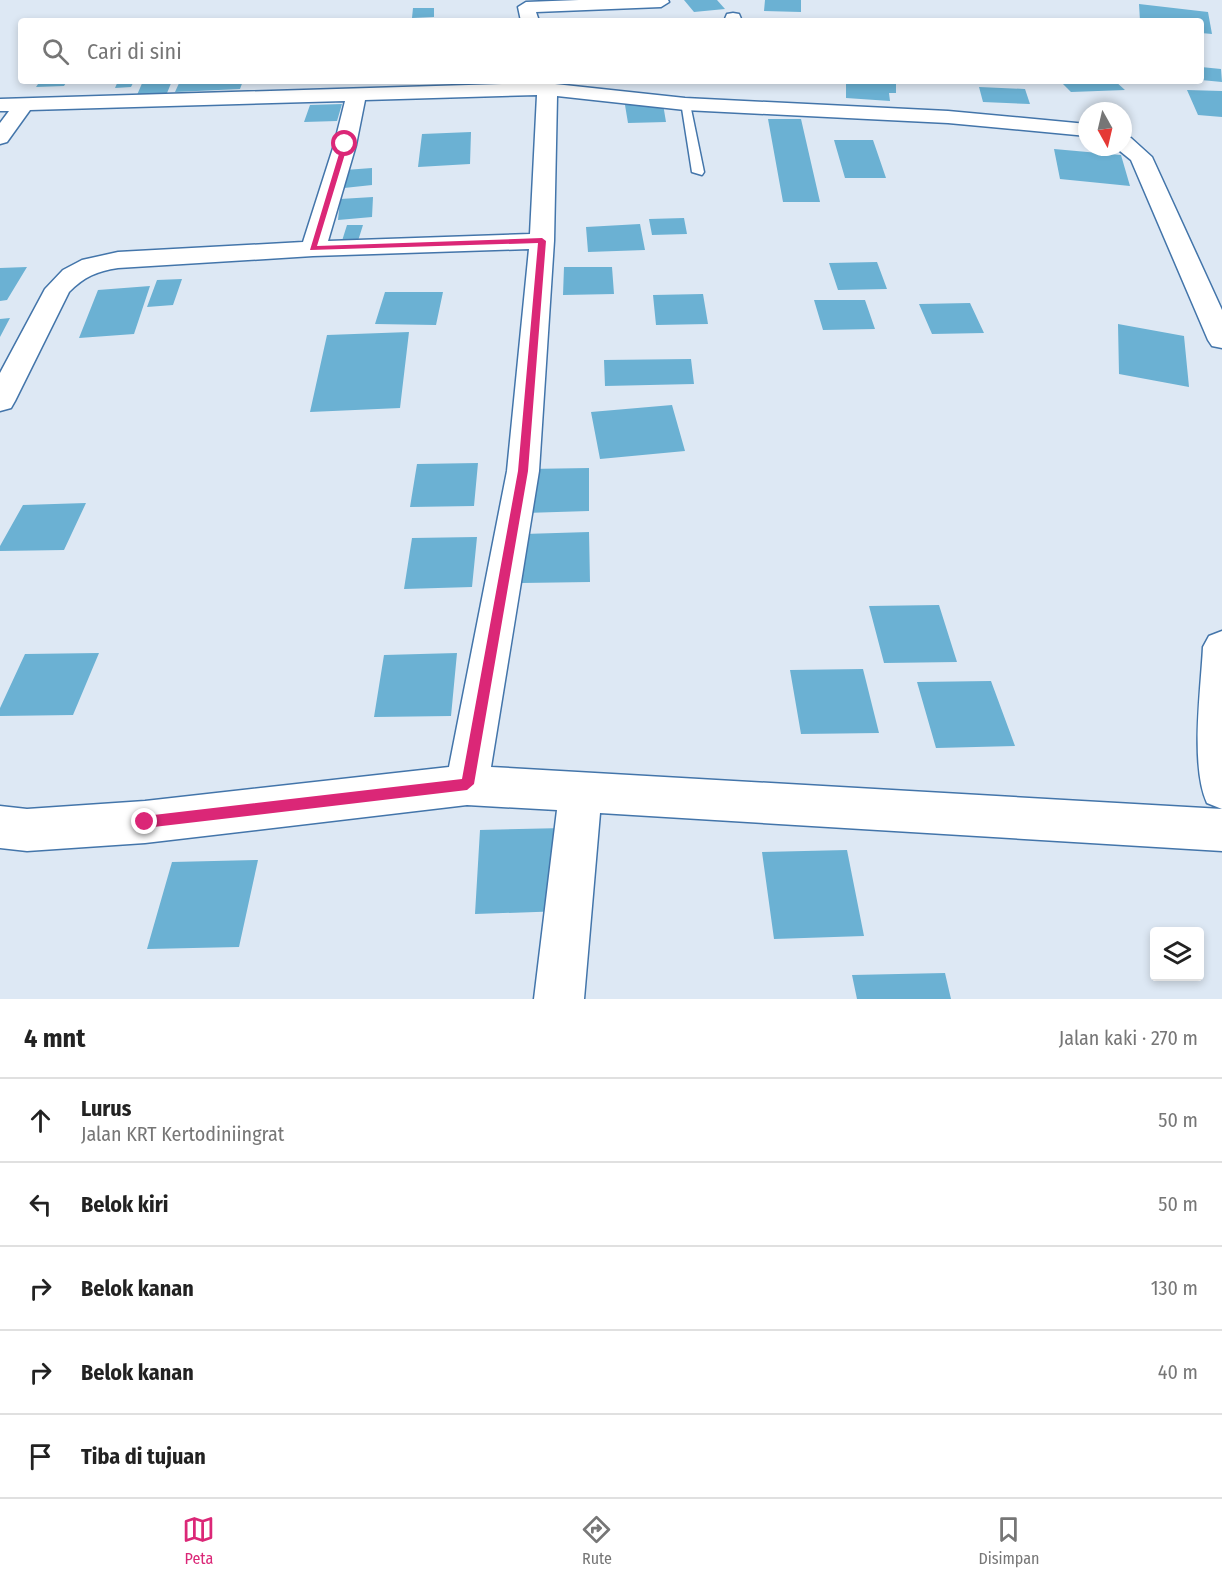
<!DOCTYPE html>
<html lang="id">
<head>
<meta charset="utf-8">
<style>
	:root { --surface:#fff; --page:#f6f6f6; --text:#222; --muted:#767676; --line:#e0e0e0; --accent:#db2777 }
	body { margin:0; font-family:"Fira Sans Condensed",sans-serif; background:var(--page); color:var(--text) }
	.controls { position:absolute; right:18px; bottom:18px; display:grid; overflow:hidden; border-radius:6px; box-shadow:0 3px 9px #0003 }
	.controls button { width:54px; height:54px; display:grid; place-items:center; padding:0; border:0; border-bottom:2px solid var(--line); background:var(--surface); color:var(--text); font:30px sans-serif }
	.compass { position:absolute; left:1078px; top:102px; width:54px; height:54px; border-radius:50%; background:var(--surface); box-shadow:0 3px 9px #0003; rotate:172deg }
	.stop { position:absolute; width:18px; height:18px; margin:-14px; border:4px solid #db2777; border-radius:50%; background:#fff }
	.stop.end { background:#db2777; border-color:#fff; box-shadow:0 2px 6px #0008 }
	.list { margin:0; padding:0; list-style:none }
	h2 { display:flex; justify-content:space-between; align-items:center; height:78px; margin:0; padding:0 24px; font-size:26px }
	h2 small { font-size:20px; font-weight:400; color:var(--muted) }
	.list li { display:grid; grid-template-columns:39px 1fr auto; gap:18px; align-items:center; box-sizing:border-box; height:84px; padding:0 24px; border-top:2px solid var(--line) }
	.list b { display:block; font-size:22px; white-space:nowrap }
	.list p { margin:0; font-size:20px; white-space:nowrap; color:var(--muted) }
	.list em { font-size:20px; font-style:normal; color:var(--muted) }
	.icon { flex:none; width:33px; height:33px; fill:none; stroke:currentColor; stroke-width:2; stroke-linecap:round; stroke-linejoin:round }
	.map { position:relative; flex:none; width:1222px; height:999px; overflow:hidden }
	.search { position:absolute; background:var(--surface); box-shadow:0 3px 9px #0003; left:18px; right:18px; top:18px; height:66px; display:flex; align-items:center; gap:15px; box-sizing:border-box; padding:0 21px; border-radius:6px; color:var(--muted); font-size:22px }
	.sheet { height:498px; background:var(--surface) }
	nav { display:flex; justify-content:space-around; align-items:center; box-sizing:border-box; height:84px; border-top:2px solid var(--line); background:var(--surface); font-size:16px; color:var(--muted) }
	nav a { display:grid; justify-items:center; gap:3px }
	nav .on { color:var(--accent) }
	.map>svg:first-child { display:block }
	.building { fill:#6bb1d3 }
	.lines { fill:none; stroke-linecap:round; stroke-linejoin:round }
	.service-casing { stroke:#4375aa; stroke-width:3 }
	.minor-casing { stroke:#4375aa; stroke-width:3 }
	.service { fill:#fff; fill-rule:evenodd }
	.minor { fill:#fff; fill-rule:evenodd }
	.route { fill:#db2777 }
</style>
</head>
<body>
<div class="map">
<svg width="1222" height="999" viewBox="0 0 1222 999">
	<rect width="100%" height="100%" fill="#dde8f4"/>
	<path class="building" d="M 684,0 L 717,0 L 725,9 L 694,12 Z
		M 765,0 L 801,0 L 801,12 L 764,11 Z
		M 1139,4 L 1208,12 L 1212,34 L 1201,33 L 1201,21 L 1140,21 Z
		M 413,8 L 434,8 L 434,17 L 412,18 Z
		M 1201,67 L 1221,69 L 1222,82 L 1201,80 Z
		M 40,81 L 67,81 L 64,86 L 36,87 Z
		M 118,81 L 134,81 L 131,87 L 115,88 Z
		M 143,81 L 172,81 L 167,93 L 137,95 Z
		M 180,81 L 243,81 L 240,89 L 175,92 Z
		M 846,81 L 896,81 L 896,93 L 889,93 L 890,101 L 846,98 Z
		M 1060,81 L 1115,81 L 1125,90 L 1071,92 Z
		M 979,87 L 1025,89 L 1030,104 L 983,102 Z
		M 1187,90 L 1222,91 L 1222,117 L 1198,115 Z
		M 342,104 L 337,121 L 304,122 L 310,105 Z
		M 663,104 L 666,122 L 628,123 L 625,105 Z
		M 768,119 L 801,119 L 820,202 L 783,202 Z
		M 471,132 L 470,164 L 418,167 L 422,134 Z
		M 834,140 L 873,140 L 886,178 L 845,178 Z
		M 1054,149 L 1121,155 L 1130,186 L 1060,179 Z
		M 372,168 L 372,185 L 344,188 L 345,170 Z
		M 373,197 L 372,217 L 338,220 L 340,199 Z
		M 684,218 L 687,234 L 652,235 L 649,219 Z
		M 640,224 L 645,250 L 588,252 L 586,227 Z
		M 347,225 L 363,225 L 357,244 L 341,244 Z
		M 877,262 L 887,289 L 838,290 L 829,263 Z
		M 27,267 L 7,300 L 0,301 L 0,268 Z
		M 564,267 L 612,267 L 614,294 L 563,295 Z
		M 182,279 L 173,305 L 147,307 L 157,280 Z
		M 150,286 L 134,334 L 79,338 L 98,290 Z
		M 385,292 L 443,292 L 436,325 L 375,324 Z
		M 703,294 L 708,324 L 656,325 L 653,295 Z
		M 814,300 L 865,300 L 875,329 L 823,330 Z
		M 970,303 L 984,333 L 932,334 L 919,304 Z
		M 10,318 L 0,337 L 0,319 Z
		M 1118,324 L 1184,336 L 1189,387 L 1119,374 Z
		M 409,332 L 400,408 L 310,412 L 327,335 Z
		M 691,359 L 694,384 L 605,386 L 604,360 Z
		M 672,405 L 685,451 L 600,459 L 591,412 Z
		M 478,463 L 474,506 L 410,507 L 417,464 Z
		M 589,468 L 589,511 L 525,513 L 528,469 Z
		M 86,503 L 64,550 L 0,551 L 0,546 L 23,505 Z
		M 589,532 L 590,582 L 521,583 L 524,534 Z
		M 477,537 L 472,587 L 404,589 L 412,538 Z
		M 939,605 L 957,662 L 884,663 L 869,606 Z
		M 99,653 L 73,715 L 0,716 L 0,708 L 25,654 Z
		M 457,653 L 451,716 L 374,717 L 384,655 Z
		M 863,669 L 879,733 L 801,734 L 790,670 Z
		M 991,681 L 1015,746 L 936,748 L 917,682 Z
		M 564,828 L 564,911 L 475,914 L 480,830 Z
		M 847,850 L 864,936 L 774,939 L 762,852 Z
		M 258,860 L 239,947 L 147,949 L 172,862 Z
		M 945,973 L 951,999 L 857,999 L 852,975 Z"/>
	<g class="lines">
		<g class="service-casing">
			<path id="service" d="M 681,102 L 690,104 L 704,172 L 702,175 L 692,172 Z"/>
		</g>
		<g class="minor-casing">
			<path id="minor" d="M 579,0 L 668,0 L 669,2 L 661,7 L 536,12 L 539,21 L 521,21 L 518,7 L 526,2 Z
				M 733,13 L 739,14 L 742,21 L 724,21 L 727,14 Z
				M 535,81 L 555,81 L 555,84 L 685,98 L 948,111 L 1087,124 L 1087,136 L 948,123 L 685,110 L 557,96 L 554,241 L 539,471 L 491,767 L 1222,809 L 1222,851 L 600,813 L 584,999 L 534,999 L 557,810 L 467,805 L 145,843 L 27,851 L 0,848 L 0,806 L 27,809 L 145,801 L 449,767 L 507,471 L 529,249 L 313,256 L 118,268 C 97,271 84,277 69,292 L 15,401 L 11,408 L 0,411 L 0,373 L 45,289 L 63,270 L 82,260 L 118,252 L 303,242 L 334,145 L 345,101 L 30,110 L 7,142 L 0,144 L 0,123 L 9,111 L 0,111 L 0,99 L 536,83 ZM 537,95 L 530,234 L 328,241 L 356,145 L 365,100 Z
				M 1123,137 L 1131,138 L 1152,157 L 1222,310 L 1222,348 L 1212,346 L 1208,340 L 1131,160 L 1115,147 L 1123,147 Z
				M 1222,631 L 1222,809 L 1207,803 C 1190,766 1201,689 1203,647 L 1209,636 Z"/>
		</g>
		<use href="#service" class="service"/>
		<use href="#minor" class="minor"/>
	</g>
	<path class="route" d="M 345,143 L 348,144 L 317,246 L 542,238 L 546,241 L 528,471 L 474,784 L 467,790 L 145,828 L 139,822 L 145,816 L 462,779 L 518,471 L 538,243 L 310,250 L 342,144 Z"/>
</svg>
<div class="controls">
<button><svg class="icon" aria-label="layers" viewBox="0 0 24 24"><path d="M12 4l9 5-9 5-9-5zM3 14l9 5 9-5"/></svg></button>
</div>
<svg class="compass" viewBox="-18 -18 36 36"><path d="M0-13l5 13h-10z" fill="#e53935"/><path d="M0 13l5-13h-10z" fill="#767676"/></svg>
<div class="stop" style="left:345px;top:144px"></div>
<div class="stop end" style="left:145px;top:822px"></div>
<div class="search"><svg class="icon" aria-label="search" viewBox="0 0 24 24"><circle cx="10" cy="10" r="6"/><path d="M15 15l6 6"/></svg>Cari di sini</div>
</div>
<section class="sheet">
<h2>4 mnt<small>Jalan kaki · 270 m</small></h2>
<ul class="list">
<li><svg class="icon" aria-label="ahead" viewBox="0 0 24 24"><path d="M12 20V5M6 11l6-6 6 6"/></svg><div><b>Lurus</b><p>Jalan KRT Kertodiniingrat</p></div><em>50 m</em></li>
<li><svg class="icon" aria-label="left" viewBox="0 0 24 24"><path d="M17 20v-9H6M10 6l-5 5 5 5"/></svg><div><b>Belok kiri</b></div><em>50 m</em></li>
<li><svg class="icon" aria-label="right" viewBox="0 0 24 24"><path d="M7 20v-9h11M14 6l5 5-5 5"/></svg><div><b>Belok kanan</b></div><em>130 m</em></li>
<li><svg class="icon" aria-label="right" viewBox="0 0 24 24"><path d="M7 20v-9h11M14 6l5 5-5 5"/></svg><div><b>Belok kanan</b></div><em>40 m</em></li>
<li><svg class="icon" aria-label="arrive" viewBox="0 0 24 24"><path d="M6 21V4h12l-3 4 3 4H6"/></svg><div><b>Tiba di tujuan</b></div></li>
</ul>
</section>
<nav>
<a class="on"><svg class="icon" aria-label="map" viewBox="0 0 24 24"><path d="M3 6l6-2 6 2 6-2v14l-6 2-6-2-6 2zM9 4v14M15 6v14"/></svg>Peta</a>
<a><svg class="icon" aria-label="directions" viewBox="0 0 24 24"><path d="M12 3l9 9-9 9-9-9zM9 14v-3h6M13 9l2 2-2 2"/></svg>Rute</a>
<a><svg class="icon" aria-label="saved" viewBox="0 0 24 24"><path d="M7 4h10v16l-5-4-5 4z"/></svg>Disimpan</a>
</nav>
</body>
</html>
